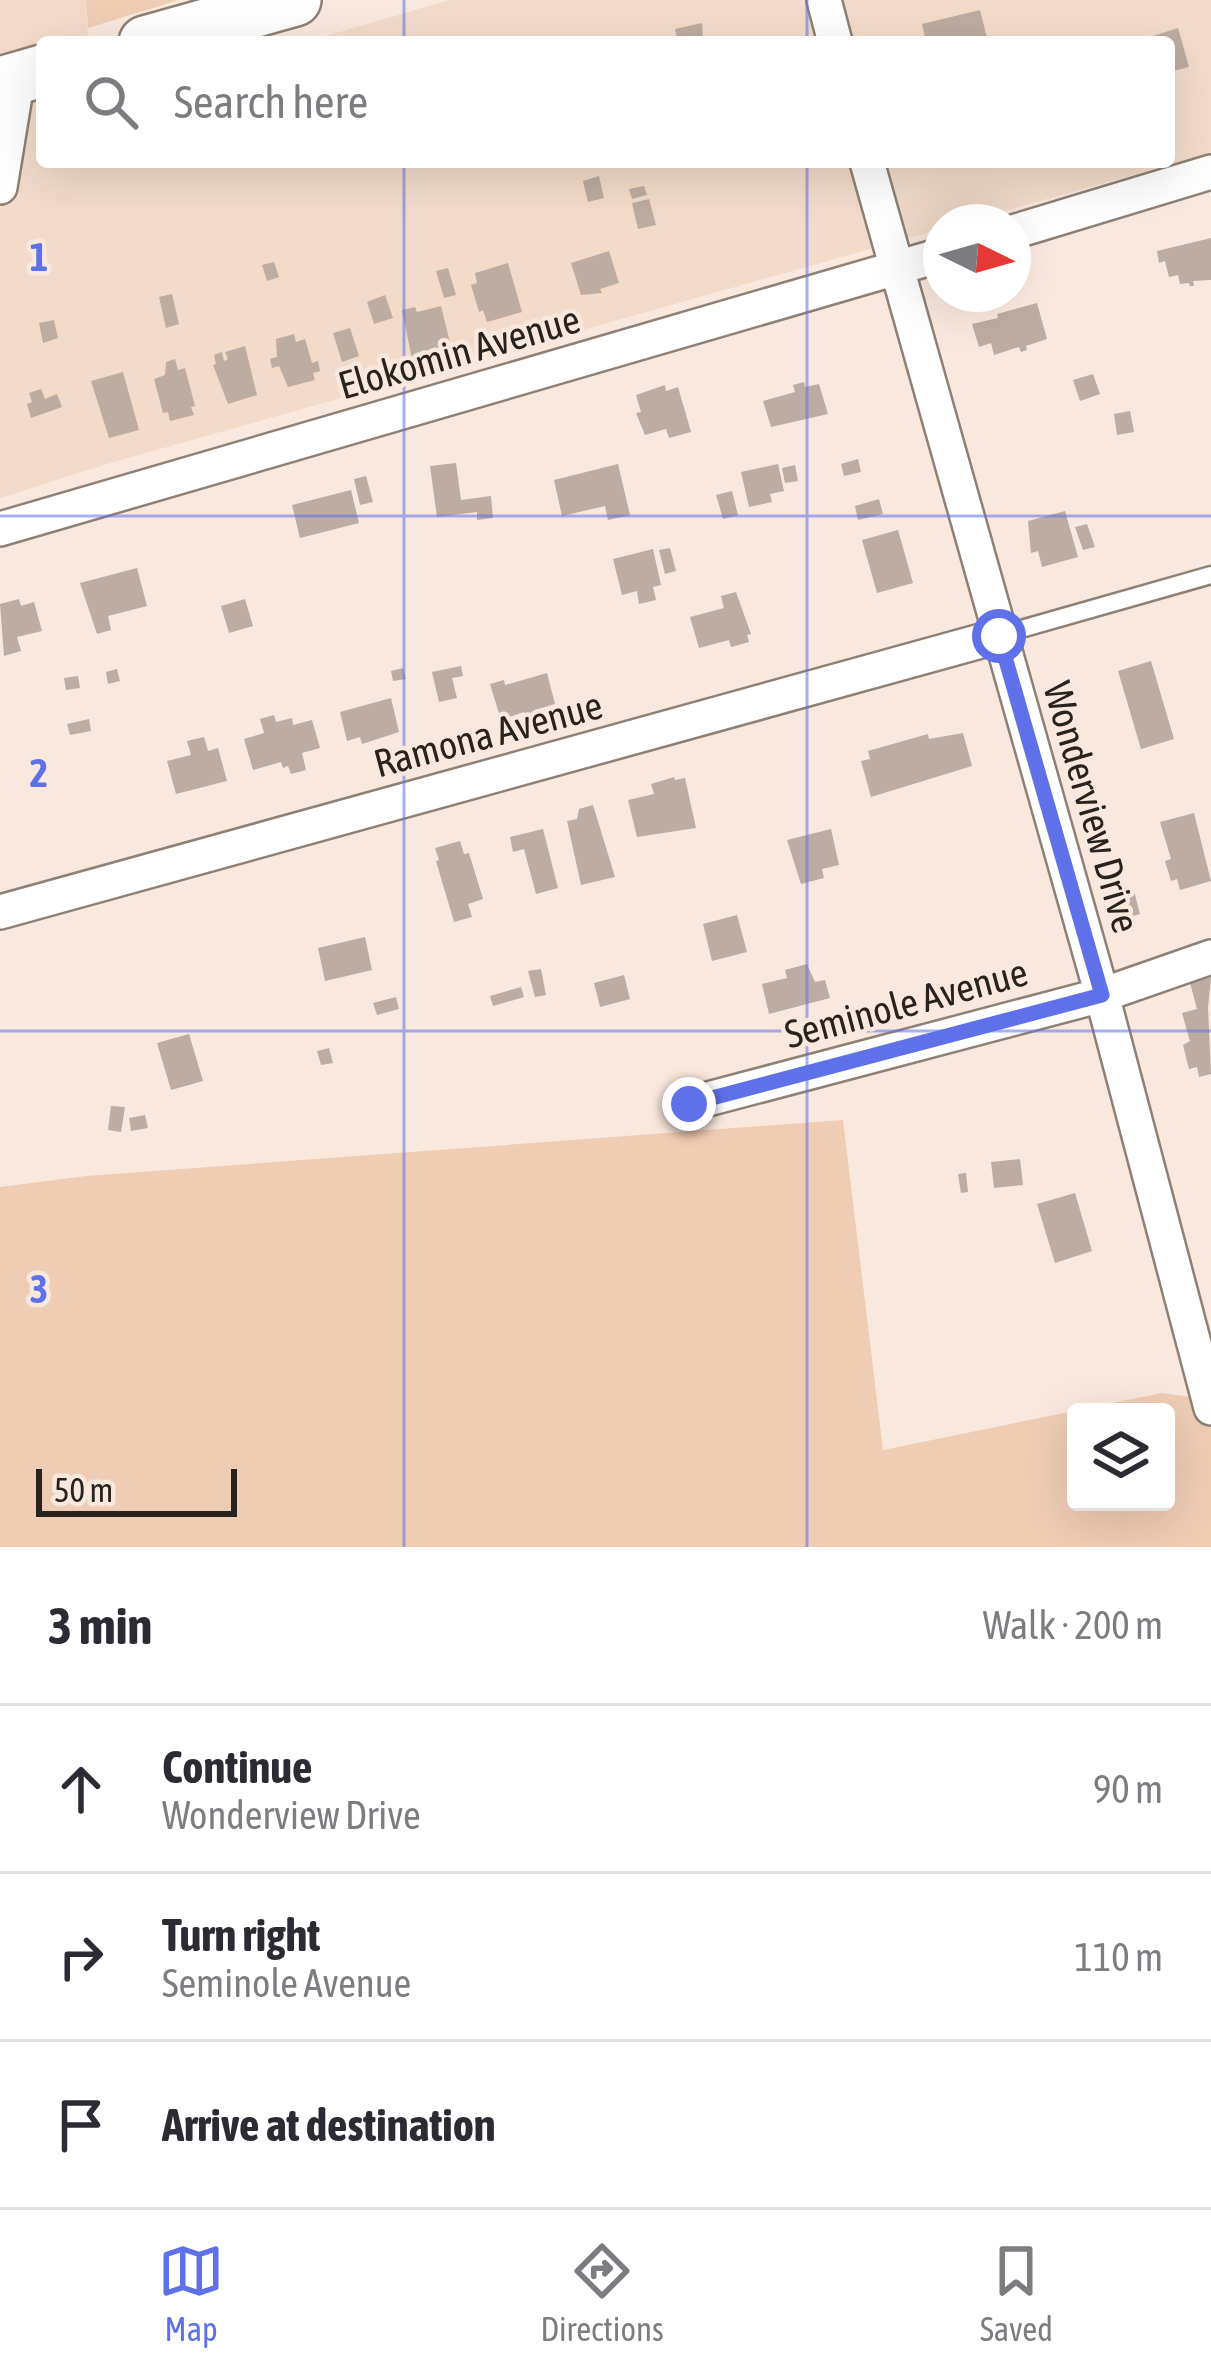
<!DOCTYPE html>
<html lang="en">
<head>
<meta charset="utf-8">
<style>
	:root { --surface:#fff; --page:#f7f7f7; --text:#2b2b33; --muted:#7c7c81; --line:#e1e1e2; --accent:#5f71e8 }
	body { margin:0; font-family:"Asap Condensed",sans-serif; background:var(--page); color:var(--text) }
	.controls { position:absolute; right:36px; bottom:36px; display:grid; overflow:hidden; border-radius:12px; box-shadow:0 12px 48px #0002 }
	.controls button { width:108px; height:108px; display:grid; place-items:center; padding:0; border:0; border-bottom:3px solid var(--line); background:var(--surface); color:var(--text); font:60px sans-serif }
	.compass { position:absolute; left:923px; top:204px; width:108px; height:108px; border-radius:50%; background:var(--surface); box-shadow:0 12px 48px #0002; rotate:95deg }
	.scale { position:absolute; left:36px; bottom:30px; width:201px; box-sizing:border-box; padding-left:12px; border:6px solid #29231f; border-top:0; font-size:33px; line-height:42px; white-space:nowrap; color:#29231f; -webkit-text-stroke:9px #f9e8dd; paint-order:stroke }
	.stop { position:absolute; width:36px; height:36px; margin:-27px; border:9px solid #5f71e8; border-radius:50%; background:#fff }
	.stop.end { background:#5f71e8; border-color:#fff; box-shadow:0 3px 12px #0008 }
	.list { margin:0; padding:0; list-style:none }
	h2 { display:flex; justify-content:space-between; align-items:center; height:156px; margin:0; padding:0 48px; font-size:51px }
	h2 small { font-size:39px; font-weight:400; color:var(--muted) }
	.list li { display:grid; grid-template-columns:78px 1fr auto; gap:36px; align-items:center; box-sizing:border-box; height:168px; padding:0 48px; border-top:3px solid var(--line) }
	.list b { display:block; font-size:45px; white-space:nowrap }
	.list p { margin:0; font-size:39px; white-space:nowrap; color:var(--muted) }
	.list em { font-size:39px; font-style:normal; color:var(--muted) }
	.icon { flex:none; width:66px; height:66px; fill:none; stroke:currentColor; stroke-width:2; stroke-linecap:round; stroke-linejoin:round }
	.map { position:relative; flex:none; width:1211px; height:1547px; overflow:hidden }
	.search { position:absolute; background:var(--surface); box-shadow:0 12px 48px #0002; left:36px; right:36px; top:36px; height:132px; display:flex; align-items:center; gap:30px; box-sizing:border-box; padding:0 42px; border-radius:12px; color:var(--muted); font-size:45px }
	.sheet { height:660px; background:var(--surface) }
	nav { display:flex; justify-content:space-around; align-items:center; box-sizing:border-box; height:168px; border-top:3px solid var(--line); background:var(--surface); font-size:33px; color:var(--muted) }
	nav a { display:grid; justify-items:center; gap:6px }
	nav .on { color:var(--accent) }
	.map>svg:first-child { display:block }
	.built { fill:#f2dbca }
	.green { fill:#efcdb5; fill-rule:evenodd }
	.building { fill:#bcaca1 }
	.lines { fill:none; stroke-linecap:round; stroke-linejoin:round }
	.service-casing { stroke:#8e8075; stroke-width:21 }
	.minor-casing { stroke:#8e8075; stroke-width:38 }
	.primary-casing { stroke:#8e8075; stroke-width:56 }
	.service { stroke:#fff; stroke-width:16 }
	.minor { stroke:#fff; stroke-width:33 }
	.primary { stroke:#fff; stroke-width:51 }
	.route { stroke:#5f71e8; stroke-width:15 }
	.grid { fill:none; stroke:#5f71e8; stroke-width:3; stroke-opacity:0.55 }
	.labels { text-anchor:middle; stroke-width:9; stroke-linejoin:round; paint-order:stroke }
	.street-label { font-size:39px; fill:#29231f; stroke:#f9e8dd }
	.grid-label { font-size:39px; text-anchor:middle; font-weight:bold; fill:#5f71e8; stroke:#f9e8dd; stroke-width:9; stroke-linejoin:round; paint-order:stroke }
</style>
</head>
<body>
<div class="map">
<svg width="1211" height="1547" viewBox="0 0 1211 1547">
	<rect width="100%" height="100%" fill="#f9e8dd"/>
	<path class="built" d="M 0,0 L 86,0 L 88,42 L 42,42 L 42,162 L 1169,162 L 1169,42 L 305,42 L 450,0 L 1211,0 L 1211,153 L 965,222 L 941,222 L 941,229 L 110,463 L 0,498 Z"/>
	<path class="green" d="M 86,0 L 179,0 L 88,28 Z
		M 843,1120 L 883,1450 L 1162,1393 L 1211,1400 L 1211,1547 L 0,1547 L 0,1187 L 86,1176 ZM 1076,1412 L 1166,1412 L 1166,1502 L 1076,1502 Z"/>
	<path class="building" d="M 980,10 L 988,42 L 926,42 L 922,24 Z
		M 702,23 L 703,42 L 678,42 L 675,29 Z
		M 1178,28 L 1189,67 L 1169,72 L 1169,42 L 1134,42 Z
		M 599,176 L 604,198 L 588,202 L 583,181 Z
		M 644,186 L 647,195 L 632,199 L 629,189 Z
		M 649,199 L 656,225 L 638,229 L 632,203 Z
		M 1211,238 L 1211,280 L 1193,281 L 1194,286 L 1190,286 L 1189,283 L 1180,284 L 1178,275 L 1169,277 L 1165,261 L 1159,263 L 1157,251 Z
		M 609,251 L 619,283 L 600,289 L 602,293 L 581,295 L 571,263 Z
		M 274,262 L 279,277 L 267,281 L 262,265 Z
		M 508,263 L 522,312 L 487,322 L 483,310 L 479,312 L 471,285 L 477,283 L 475,273 Z
		M 448,268 L 456,295 L 444,298 L 436,271 Z
		M 172,294 L 179,324 L 166,328 L 159,297 Z
		M 385,295 L 393,318 L 374,324 L 367,302 Z
		M 1037,303 L 1047,339 L 1026,346 L 1027,350 L 1021,352 L 1019,347 L 994,355 L 991,343 L 979,347 L 972,324 L 998,318 L 997,314 Z
		M 441,306 L 451,347 L 412,359 L 402,310 L 415,307 L 417,312 Z
		M 54,320 L 58,338 L 43,343 L 39,323 Z
		M 350,328 L 359,356 L 342,362 L 333,333 Z
		M 294,334 L 296,342 L 305,339 L 312,363 L 318,361 L 320,371 L 313,373 L 315,380 L 288,387 L 279,366 L 272,368 L 270,359 L 277,357 L 276,339 Z
		M 245,346 L 257,395 L 228,404 L 213,365 L 216,364 L 214,355 L 222,352 L 224,361 L 228,359 L 225,352 Z
		M 175,359 L 178,370 L 185,368 L 195,406 L 191,407 L 194,415 L 170,421 L 168,412 L 163,413 L 154,379 L 165,375 L 166,362 Z
		M 123,372 L 139,430 L 109,438 L 91,381 Z
		M 1093,374 L 1100,394 L 1080,401 L 1073,380 Z
		M 804,382 L 805,387 L 819,384 L 828,414 L 771,427 L 763,401 L 795,392 L 793,385 Z
		M 665,385 L 666,391 L 678,387 L 691,432 L 669,438 L 666,429 L 645,435 L 636,413 L 641,412 L 636,395 Z
		M 41,389 L 45,399 L 57,394 L 62,407 L 31,418 L 27,404 L 32,402 L 29,393 Z
		M 1130,411 L 1134,432 L 1117,435 L 1114,414 Z
		M 858,459 L 861,472 L 844,476 L 841,464 Z
		M 456,463 L 461,500 L 491,496 L 493,518 L 477,520 L 477,512 L 437,517 L 430,466 Z
		M 618,464 L 630,515 L 608,520 L 605,506 L 562,516 L 554,480 Z
		M 778,464 L 784,491 L 770,494 L 772,502 L 749,507 L 741,472 Z
		M 795,465 L 798,481 L 785,483 L 782,468 Z
		M 366,476 L 373,502 L 360,505 L 354,479 Z
		M 351,490 L 359,523 L 300,538 L 292,505 Z
		M 732,491 L 738,515 L 723,519 L 716,495 Z
		M 879,499 L 883,514 L 858,520 L 855,506 Z
		M 1065,511 L 1078,557 L 1042,567 L 1038,551 L 1031,553 L 1028,521 Z
		M 1087,524 L 1095,547 L 1083,550 L 1075,527 Z
		M 898,530 L 913,583 L 877,593 L 862,540 Z
		M 670,548 L 676,571 L 665,574 L 659,550 Z
		M 653,549 L 661,585 L 653,587 L 656,600 L 639,604 L 637,591 L 622,595 L 613,559 Z
		M 137,568 L 147,606 L 108,616 L 111,630 L 97,634 L 80,583 Z
		M 736,592 L 751,634 L 747,635 L 749,642 L 731,647 L 729,640 L 699,648 L 690,617 L 724,608 L 721,596 Z
		M 19,599 L 21,606 L 34,602 L 42,631 L 17,637 L 21,651 L 4,656 L 0,604 Z
		M 245,599 L 253,626 L 229,633 L 221,606 Z
		M 1151,661 L 1174,739 L 1141,749 L 1118,671 Z
		M 461,666 L 463,676 L 452,678 L 457,698 L 439,702 L 432,672 Z
		M 403,668 L 406,679 L 393,681 L 391,671 Z
		M 117,669 L 120,681 L 108,684 L 106,672 Z
		M 547,673 L 555,704 L 535,710 L 536,715 L 526,718 L 524,712 L 501,720 L 490,684 L 504,680 L 505,685 Z
		M 78,676 L 80,688 L 66,690 L 64,678 Z
		M 391,698 L 399,732 L 362,744 L 360,737 L 347,741 L 340,712 Z
		M 274,715 L 276,722 L 292,718 L 293,725 L 312,720 L 320,748 L 302,753 L 306,770 L 291,774 L 288,766 L 283,768 L 281,762 L 253,770 L 244,739 L 264,733 L 260,719 Z
		M 89,719 L 91,731 L 70,735 L 67,724 Z
		M 963,733 L 972,766 L 871,797 L 861,761 L 870,759 L 868,751 L 928,734 L 929,739 Z
		M 204,737 L 208,751 L 218,748 L 227,781 L 176,794 L 167,761 L 191,755 L 187,741 Z
		M 674,777 L 675,780 L 685,778 L 696,828 L 637,837 L 628,800 L 654,794 L 651,784 Z
		M 593,805 L 615,877 L 581,885 L 567,821 L 577,819 L 579,809 Z
		M 1194,813 L 1211,881 L 1180,890 L 1177,879 L 1171,881 L 1165,861 L 1171,859 L 1160,822 Z
		M 543,829 L 558,888 L 536,894 L 524,849 L 513,852 L 510,837 Z
		M 831,829 L 839,865 L 822,869 L 824,878 L 801,884 L 787,840 Z
		M 460,841 L 464,854 L 469,853 L 483,899 L 468,904 L 472,917 L 454,922 L 436,861 L 439,860 L 435,848 Z
		M 1134,891 L 1140,914 L 1116,921 L 1109,898 Z
		M 737,915 L 747,952 L 712,961 L 703,924 Z
		M 365,937 L 372,970 L 325,981 L 318,948 Z
		M 807,964 L 815,982 L 825,980 L 830,998 L 769,1014 L 762,984 L 787,978 L 785,970 Z
		M 541,969 L 546,995 L 535,997 L 528,971 Z
		M 624,975 L 630,999 L 600,1007 L 594,983 Z
		M 1211,977 L 1208,1008 L 1211,1074 L 1199,1077 L 1197,1067 L 1189,1069 L 1183,1045 L 1190,1041 L 1182,1013 L 1197,1009 L 1190,983 Z
		M 521,987 L 524,997 L 493,1006 L 490,996 Z
		M 396,997 L 399,1009 L 377,1015 L 373,1003 Z
		M 189,1034 L 203,1081 L 171,1090 L 157,1043 Z
		M 329,1048 L 333,1063 L 321,1065 L 317,1051 Z
		M 111,1106 L 125,1107 L 121,1132 L 108,1130 Z
		M 145,1115 L 148,1128 L 131,1131 L 129,1118 Z
		M 1020,1159 L 1023,1185 L 994,1188 L 991,1162 Z
		M 966,1173 L 968,1192 L 961,1193 L 958,1174 Z
		M 1075,1193 L 1092,1251 L 1055,1263 L 1037,1204 Z"/>
	<g class="lines">
		<g class="service-casing">
			<path id="service" d="M 1000,635 L 1211,575"/>
		</g>
		<g class="minor-casing">
			<path id="minor" d="M 824,0 L 835,42
				M 867,162 L 1102,995 L 1211,1408
				M 0,187 L 18,77
				M 1013,232 L 1211,172
				M 0,529 L 941,255
				M 0,912 L 999,636
				M 689,1104 L 1102,995 L 1211,957"/>
		</g>
		<g class="primary-casing">
			<path id="primary" d="M 145,42 L 295,0
				M 0,83 L 42,71"/>
		</g>
		<use href="#service" class="service"/>
		<use href="#minor" class="minor"/>
		<use href="#primary" class="primary"/>
	</g>
	<g class="lines">
		<path class="route" d="M 689,1104 L 1102,995 L 999,636"/>
	</g>
	<path class="grid" d="M 404,0 L 404,42M 807,0 L 807,42M 404,162 L 404,1547M 807,162 L 807,1547M 0,516 L 1211,516M 0,1031 L 1211,1031"/>
	<g class="labels">
		<g class="street-label">
			<text transform="translate(459 352) rotate(-16)" y="14">Elokomin Avenue</text>
			<text transform="translate(488 734) rotate(-15)" y="14">Ramona Avenue</text>
			<text transform="translate(1092 807) rotate(74)" y="14">Wonderview Drive</text>
			<text transform="translate(906 1003) rotate(-15)" y="14">Seminole Avenue</text>
		</g>
	</g>
	<g class="grid-label">
		<text x="39" y="271">1</text>
		<text x="39" y="787">2</text>
		<text x="39" y="1303">3</text>
	</g>
</svg>
<div class="controls">
<button><svg class="icon" aria-label="layers" viewBox="0 0 24 24"><path d="M12 4l9 5-9 5-9-5zM3 14l9 5 9-5"/></svg></button>
</div>
<svg class="compass" viewBox="-18 -18 36 36"><path d="M0-13l5 13h-10z" fill="#e53935"/><path d="M0 13l5-13h-10z" fill="#7c7c81"/></svg>
<div class="scale">50 m</div>
<div class="stop" style="left:999px;top:636px"></div>
<div class="stop end" style="left:689px;top:1104px"></div>
<div class="search"><svg class="icon" aria-label="search" viewBox="0 0 24 24"><circle cx="10" cy="10" r="6"/><path d="M15 15l6 6"/></svg>Search here</div>
</div>
<section class="sheet">
<h2>3 min<small>Walk · 200 m</small></h2>
<ul class="list">
<li><svg class="icon" aria-label="ahead" viewBox="0 0 24 24"><path d="M12 20V5M6 11l6-6 6 6"/></svg><div><b>Continue</b><p>Wonderview Drive</p></div><em>90 m</em></li>
<li><svg class="icon" aria-label="right" viewBox="0 0 24 24"><path d="M7 20v-9h11M14 6l5 5-5 5"/></svg><div><b>Turn right</b><p>Seminole Avenue</p></div><em>110 m</em></li>
<li><svg class="icon" aria-label="arrive" viewBox="0 0 24 24"><path d="M6 21V4h12l-3 4 3 4H6"/></svg><div><b>Arrive at destination</b></div></li>
</ul>
</section>
<nav>
<a class="on"><svg class="icon" aria-label="map" viewBox="0 0 24 24"><path d="M3 6l6-2 6 2 6-2v14l-6 2-6-2-6 2zM9 4v14M15 6v14"/></svg>Map</a>
<a><svg class="icon" aria-label="directions" viewBox="0 0 24 24"><path d="M12 3l9 9-9 9-9-9zM9 14v-3h6M13 9l2 2-2 2"/></svg>Directions</a>
<a><svg class="icon" aria-label="saved" viewBox="0 0 24 24"><path d="M7 4h10v16l-5-4-5 4z"/></svg>Saved</a>
</nav>
</body>
</html>
